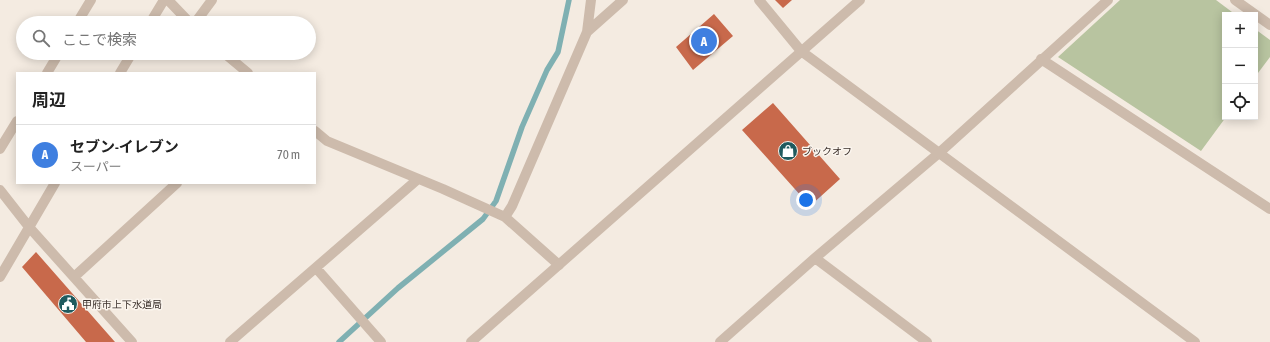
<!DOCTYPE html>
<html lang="ja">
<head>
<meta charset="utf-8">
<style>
	:root { --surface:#fff; --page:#f2f2f2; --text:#222; --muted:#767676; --line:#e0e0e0; --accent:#0b8043 }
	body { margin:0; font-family:"Asap Condensed","Noto Sans JP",sans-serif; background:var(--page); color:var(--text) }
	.controls { position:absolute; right:12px; top:12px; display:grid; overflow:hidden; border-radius:0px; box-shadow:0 2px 10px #0003 }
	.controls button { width:36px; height:36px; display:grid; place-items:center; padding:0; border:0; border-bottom:1px solid var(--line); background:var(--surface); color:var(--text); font:20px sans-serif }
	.you { position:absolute; left:806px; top:200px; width:14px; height:14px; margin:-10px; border:3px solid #fff; border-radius:50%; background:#1a73e8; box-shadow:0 0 0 6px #1a73e833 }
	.badge { display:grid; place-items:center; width:26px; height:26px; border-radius:50%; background:var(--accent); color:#fff; font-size:13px; font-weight:700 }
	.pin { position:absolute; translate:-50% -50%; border:2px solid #fff; box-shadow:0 1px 4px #0006 }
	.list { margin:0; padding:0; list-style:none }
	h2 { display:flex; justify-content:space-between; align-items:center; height:52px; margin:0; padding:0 16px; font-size:17px }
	h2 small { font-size:13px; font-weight:400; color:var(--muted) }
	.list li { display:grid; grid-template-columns:26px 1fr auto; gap:12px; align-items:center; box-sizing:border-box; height:60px; padding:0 16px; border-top:1px solid var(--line) }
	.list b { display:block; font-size:15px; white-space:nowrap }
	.list p { margin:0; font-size:13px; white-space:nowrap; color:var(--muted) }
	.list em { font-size:13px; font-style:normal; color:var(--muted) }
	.icon { flex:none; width:22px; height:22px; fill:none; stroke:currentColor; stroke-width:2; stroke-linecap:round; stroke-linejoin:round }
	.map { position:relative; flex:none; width:1270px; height:342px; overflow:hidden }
	.search { position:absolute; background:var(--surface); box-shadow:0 2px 10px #0003; left:16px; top:16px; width:300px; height:44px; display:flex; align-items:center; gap:10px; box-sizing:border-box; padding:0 14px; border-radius:22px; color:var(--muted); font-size:15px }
	.panel { position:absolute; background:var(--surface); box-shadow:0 2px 10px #0003; left:16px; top:72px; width:300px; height:112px; border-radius:0px }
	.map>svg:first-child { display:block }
	.green { fill:#b8c4a0 }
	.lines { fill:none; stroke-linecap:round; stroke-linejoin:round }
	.stream { stroke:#7fb0b2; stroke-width:5.5 }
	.building { fill:#c8694b }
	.minor { stroke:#cdbbac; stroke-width:10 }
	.tertiary { stroke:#cdbbac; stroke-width:10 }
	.labels { text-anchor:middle; stroke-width:3; stroke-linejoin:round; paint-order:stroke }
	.poi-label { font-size:10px; fill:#3b302b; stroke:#fbf5ee; text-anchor:start }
</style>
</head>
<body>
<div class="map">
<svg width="1270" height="342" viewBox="0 0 1270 342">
	<rect width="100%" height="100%" fill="#f4ebe1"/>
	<path class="green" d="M 1120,0 L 1216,0 L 1236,15 L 1225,15 L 1226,117 L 1201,151 L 1058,57 Z
		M 1255,29 L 1270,40 L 1270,57 L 1255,77 Z"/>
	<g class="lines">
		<path class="stream" d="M 339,342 L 398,288 L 483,219 L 496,201 L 522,127 L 547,70 L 558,52 L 569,0"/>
	</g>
	<path class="building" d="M 775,0 L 792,0 L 783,8 Z
		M 714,14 L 733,36 L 693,70 L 676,47 Z
		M 773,103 L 840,179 L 810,206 L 742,130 Z
		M 36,252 L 115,342 L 86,342 L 22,267 Z"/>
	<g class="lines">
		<path class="minor" d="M 168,0 L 190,23
			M 1235,0 L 1270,25
			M 77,23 L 91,0
			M 150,23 L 164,0
			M 195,23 L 212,0
			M 587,32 L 623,0
			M 224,53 L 248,73
			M 1041,59 L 1270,209
			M 47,73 L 59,53
			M 120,73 L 132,53
			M 315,131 L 327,141 L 443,189 L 505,217 L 559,265
			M 0,149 L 17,121
			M 0,190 L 29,227 L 132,342
			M 505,217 L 512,206 L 587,32 L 591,0
			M 815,258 L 927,342
			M 316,268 L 381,342
			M 0,277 L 55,183
			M 74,277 L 177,183
			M 230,342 L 418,179
			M 720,342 L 815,258 L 939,153 L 1108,0"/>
		<path class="tertiary" d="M 759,0 L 801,51 L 1195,342
			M 471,342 L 860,0"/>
	</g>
	<defs>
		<g id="shop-disc" transform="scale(1)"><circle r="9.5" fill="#1f5a5e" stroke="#fbf5ee"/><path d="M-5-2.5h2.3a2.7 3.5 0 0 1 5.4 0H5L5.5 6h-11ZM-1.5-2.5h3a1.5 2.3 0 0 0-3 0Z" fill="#fff"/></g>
		<g id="civic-disc" transform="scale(1)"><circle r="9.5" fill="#1f5a5e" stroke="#fbf5ee"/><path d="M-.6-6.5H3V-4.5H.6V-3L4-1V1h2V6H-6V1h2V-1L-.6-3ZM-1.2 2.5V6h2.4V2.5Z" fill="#fff"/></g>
	</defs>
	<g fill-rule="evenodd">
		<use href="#shop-disc" x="788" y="151"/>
		<use href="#civic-disc" x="68" y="304"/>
	</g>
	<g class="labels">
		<g class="poi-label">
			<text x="802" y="155">ブックオフ</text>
			<text x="82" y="308">甲府市上下水道局</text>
		</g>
	</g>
</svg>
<div class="controls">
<button>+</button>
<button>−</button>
<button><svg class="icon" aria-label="locate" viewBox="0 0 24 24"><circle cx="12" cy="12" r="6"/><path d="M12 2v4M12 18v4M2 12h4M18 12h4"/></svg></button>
</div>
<div class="you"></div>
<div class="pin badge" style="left:704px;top:41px;background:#3f7fe0">A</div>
<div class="search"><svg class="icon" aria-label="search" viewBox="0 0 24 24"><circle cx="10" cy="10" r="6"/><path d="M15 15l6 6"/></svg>ここで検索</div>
<section class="panel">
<h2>周辺<small></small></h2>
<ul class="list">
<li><span class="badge" style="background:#3f7fe0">A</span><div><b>セブン-イレブン</b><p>スーパー</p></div><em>70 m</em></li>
</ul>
</section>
</div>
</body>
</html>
